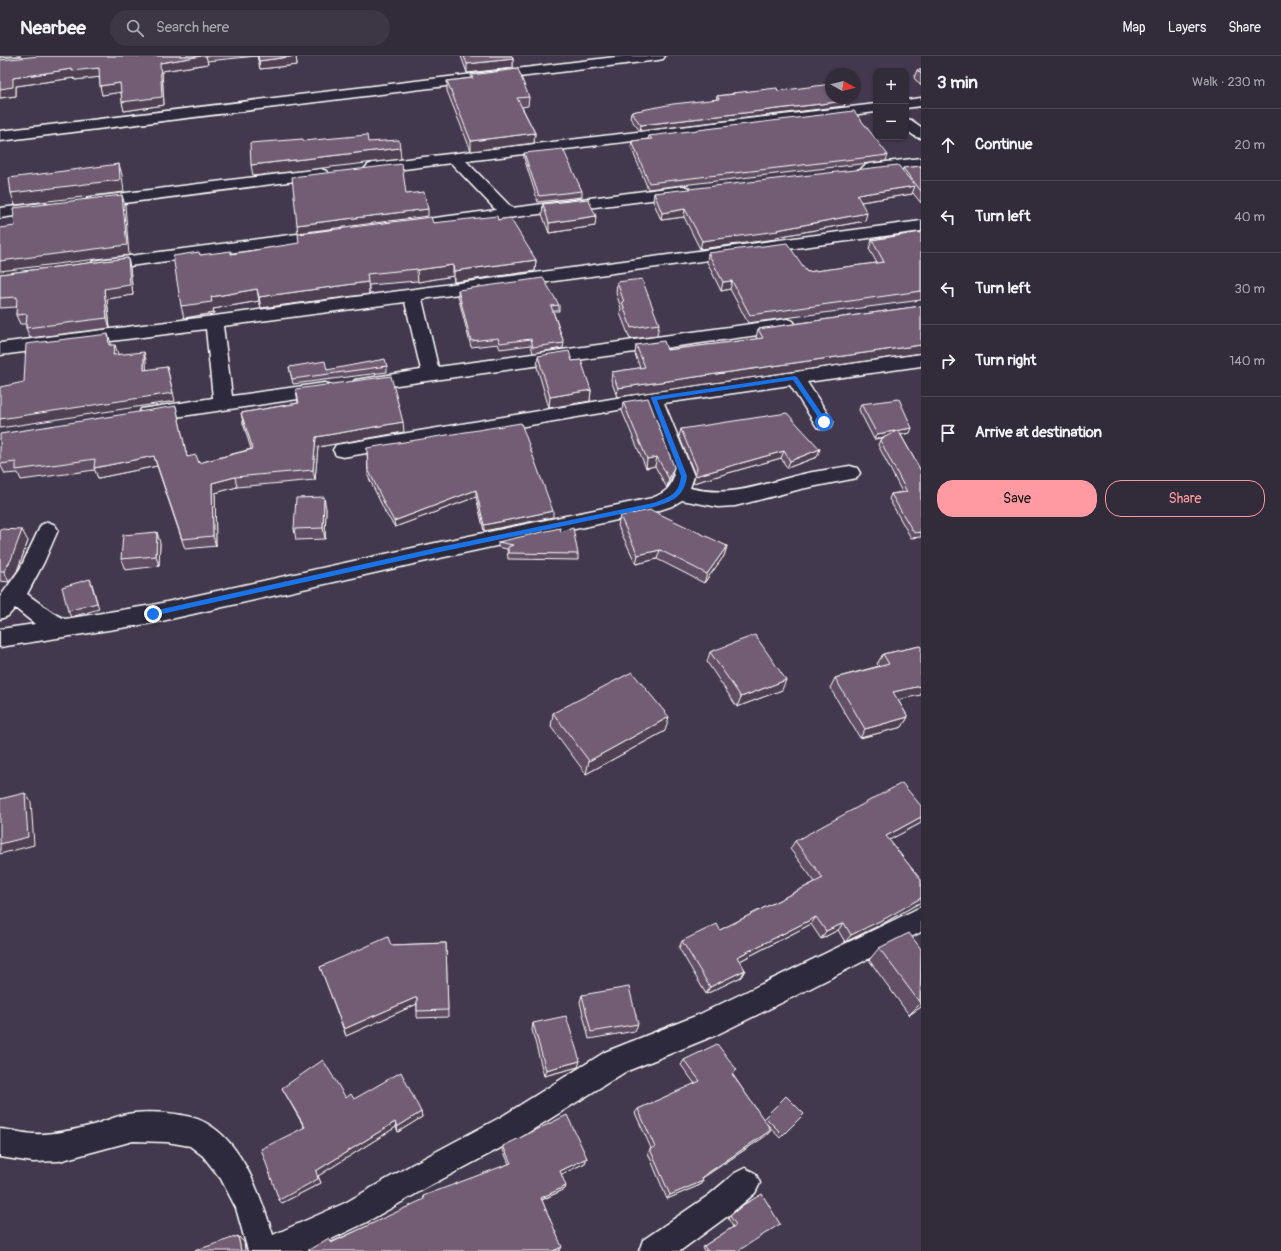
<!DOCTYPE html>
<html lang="en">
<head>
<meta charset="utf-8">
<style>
	:root { --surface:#322b3a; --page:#3d3745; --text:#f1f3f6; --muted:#a8a7af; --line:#4d4754; --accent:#ff9aa2 }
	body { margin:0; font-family:Pangolin,sans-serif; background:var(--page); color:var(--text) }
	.controls { position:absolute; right:12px; top:12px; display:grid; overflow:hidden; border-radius:8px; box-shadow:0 1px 3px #0004 }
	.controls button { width:36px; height:36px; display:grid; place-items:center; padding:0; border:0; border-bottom:1px solid var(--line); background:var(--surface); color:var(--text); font:20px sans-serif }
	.compass { position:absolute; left:825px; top:12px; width:36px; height:36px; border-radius:50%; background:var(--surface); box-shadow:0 1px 3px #0004; rotate:98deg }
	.stop { position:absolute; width:12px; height:12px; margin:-9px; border:3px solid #1a73e8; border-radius:50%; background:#fff }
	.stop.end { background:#1a73e8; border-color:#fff; box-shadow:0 1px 4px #0008 }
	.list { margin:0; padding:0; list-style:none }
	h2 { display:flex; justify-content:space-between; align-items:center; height:52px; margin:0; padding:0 16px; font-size:17px }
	h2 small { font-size:13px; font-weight:400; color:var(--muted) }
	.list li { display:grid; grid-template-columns:26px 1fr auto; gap:12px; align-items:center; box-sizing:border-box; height:72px; padding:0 16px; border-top:1px solid var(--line) }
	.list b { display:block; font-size:15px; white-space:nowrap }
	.list em { font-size:13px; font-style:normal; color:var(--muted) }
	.actions { display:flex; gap:8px; padding:12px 16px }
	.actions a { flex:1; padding:9px 0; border:1px solid var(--accent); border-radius:16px; text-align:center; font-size:14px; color:var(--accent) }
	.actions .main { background:var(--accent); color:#111 }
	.icon { flex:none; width:22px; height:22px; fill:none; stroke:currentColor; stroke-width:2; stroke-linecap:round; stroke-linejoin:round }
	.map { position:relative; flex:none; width:921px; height:1195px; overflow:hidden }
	header { display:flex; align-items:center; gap:24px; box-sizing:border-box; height:56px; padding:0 20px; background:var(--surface); border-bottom:1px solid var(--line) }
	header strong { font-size:19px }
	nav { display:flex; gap:22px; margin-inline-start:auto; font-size:14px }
	.search { width:280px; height:36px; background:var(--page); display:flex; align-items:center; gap:10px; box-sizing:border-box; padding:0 14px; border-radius:22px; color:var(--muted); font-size:15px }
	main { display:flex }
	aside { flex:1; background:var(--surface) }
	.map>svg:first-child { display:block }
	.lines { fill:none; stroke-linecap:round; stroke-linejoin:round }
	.street-casing { stroke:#fff; stroke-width:3 }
	.street { fill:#2f2a3d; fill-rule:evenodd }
	.wall { fill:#625065; stroke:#fff }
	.shaded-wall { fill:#504152; stroke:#fff }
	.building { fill:#725d75; stroke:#fff }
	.route { fill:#1a73e8 }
</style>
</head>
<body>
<header>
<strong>Nearbee</strong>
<div class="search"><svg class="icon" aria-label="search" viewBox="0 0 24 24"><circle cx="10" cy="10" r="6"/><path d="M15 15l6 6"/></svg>Search here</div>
<nav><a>Map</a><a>Layers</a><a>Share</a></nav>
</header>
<main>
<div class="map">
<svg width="921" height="1195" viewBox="0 0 921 1195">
	<rect width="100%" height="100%" fill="#43394e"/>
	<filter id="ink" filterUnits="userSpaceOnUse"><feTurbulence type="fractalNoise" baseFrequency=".025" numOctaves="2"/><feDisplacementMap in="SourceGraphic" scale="8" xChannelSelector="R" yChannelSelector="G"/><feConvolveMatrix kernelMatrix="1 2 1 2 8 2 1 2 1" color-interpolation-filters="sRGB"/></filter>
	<g filter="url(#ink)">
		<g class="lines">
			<g class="street-casing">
				<path id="street" d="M 624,0 L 665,0 L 663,3 L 658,4 L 0,85 L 0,75 Z
					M 921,42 L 921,50 L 906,52 L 906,44 Z
					M 876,48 L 876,56 L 466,105 L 512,152 L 683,130 L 689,132 L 691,135 L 689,138 L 683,140 L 402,175 L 396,173 L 394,170 L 396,167 L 496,154 L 451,107 L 373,117 L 368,115 L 365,112 L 368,109 L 373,107 Z
					M 906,63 L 911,64 L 921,71 L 921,82 L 916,81 L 906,74 Z
					M 921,102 L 921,112 L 869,118 L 864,116 L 861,113 L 864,110 L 869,108 Z
					M 321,113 L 326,115 L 329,118 L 326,121 L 93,151 L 87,149 L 85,146 L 87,143 L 93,141 Z
					M 43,147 L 49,149 L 51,152 L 49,155 L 0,162 L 0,152 Z
					M 921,165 L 921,175 L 422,243 L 438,311 L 787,263 L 793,265 L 796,269 L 793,273 L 787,275 L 361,334 L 355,332 L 352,328 L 355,324 L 421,314 L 405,246 L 223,270 L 232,340 L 325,327 L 332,329 L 334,333 L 332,337 L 325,339 L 148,365 L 141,363 L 139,358 L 141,353 L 213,342 L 206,273 L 0,299 L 0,287 L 214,260 Z
					M 328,174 L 334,175 L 336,179 L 334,183 L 99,214 L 93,213 L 91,209 L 93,205 L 99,204 Z
					M 921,298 L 921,310 L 807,326 L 833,366 L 831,371 L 824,373 L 817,371 L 790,329 L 664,347 L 694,420 L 690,432 C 731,442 759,429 799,419 C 815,415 833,413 850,410 L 857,412 L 860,417 L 857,422 L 801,433 L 735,450 L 718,451 L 682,444 L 672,450 L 654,456 L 440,502 L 153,567 L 0,591 L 0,573 L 35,568 L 15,552 L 8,560 L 0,563 L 0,541 L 20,513 L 41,469 L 48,466 L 55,469 L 58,474 L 44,506 L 27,538 L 53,557 L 65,563 L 153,549 L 440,486 L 652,442 C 664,437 671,433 674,420 L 647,349 L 343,401 L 336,399 L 333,394 L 336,389 L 653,336 Z
					M 921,851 L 921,876 L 783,946 L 716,979 L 625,1016 L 521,1081 L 433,1128 L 365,1167 L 306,1195 L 248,1195 L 236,1152 L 221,1123 L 203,1100 L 190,1090 L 167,1086 L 133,1085 L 59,1105 L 33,1106 L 0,1101 L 0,1073 C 11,1074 22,1077 33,1078 C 53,1079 74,1074 93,1069 C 106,1065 120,1058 134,1057 C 153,1055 189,1057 206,1067 C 243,1087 261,1141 273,1179 L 345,1147 L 413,1108 L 501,1061 L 605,996 L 698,959 Z
					M 745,1112 L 755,1117 L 760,1127 L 755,1137 L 729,1159 L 680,1195 L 639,1195 L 643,1184 L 709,1139 L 735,1117 Z"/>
			</g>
			<use href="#street" class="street"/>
		</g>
		<path class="wall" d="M 40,0 L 296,0 L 297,9 L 260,13 L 257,0 L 207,5 L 208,8 L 162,15 L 164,49 L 124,55 L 121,36 L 102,39 L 99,21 L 75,24 L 74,22 L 16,30 L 16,40 L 0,42 Z
			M 461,0 L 512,0 L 513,3 L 513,12 L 467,17 Z
			M 917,14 L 921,14 L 921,30 L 914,22 Z
			M 471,19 L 529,41 L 528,50 L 522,51 L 535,77 L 534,87 L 471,95 L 447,35 L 447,25 L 471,22 Z
			M 778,35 L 846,45 L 844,50 L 640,75 L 630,62 L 631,56 L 716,44 L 717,40 L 732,38 L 733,37 Z
			M 649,80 L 888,99 L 886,105 L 648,133 L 631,91 L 632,85 L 648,83 Z
			M 524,97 L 582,135 L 582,141 L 538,146 L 524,102 Z
			M 921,110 L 921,147 L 913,137 L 912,138 L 861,146 L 865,165 L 776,181 L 776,183 L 700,193 L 684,161 L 661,164 L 653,145 L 654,137 L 903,114 L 903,112 Z
			M 543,148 L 595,170 L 549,177 L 542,158 Z
			M 498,164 L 536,204 L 535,215 L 454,226 L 453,220 L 418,226 L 417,225 L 369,229 L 369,238 L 261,252 L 259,245 L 213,253 L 214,257 L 184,262 L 200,199 L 231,198 L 433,167 Z
			M 921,176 L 921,244 L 748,267 L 730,233 L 721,235 L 707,206 L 708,197 L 807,216 L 877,207 L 869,193 L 872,184 Z
			M 128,202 L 130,212 L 133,239 L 107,243 L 110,272 L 30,282 L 26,272 L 26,268 L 20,268 L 16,259 L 17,251 L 0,252 L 0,218 Z
			M 617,226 L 659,268 L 657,280 L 630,283 L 620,257 L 621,252 L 616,237 Z
			M 458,234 L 559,249 L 559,255 L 553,255 L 564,287 L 563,292 L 533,297 L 531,289 L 500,293 L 498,288 L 471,291 L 458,240 Z
			M 921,250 L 921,297 L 617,341 L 611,324 L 612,316 L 640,312 L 635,298 L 636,289 L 667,294 L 757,283 L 756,281 L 758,273 Z
			M 538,300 L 572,305 L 591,334 L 590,345 L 549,352 L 537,311 Z
			M 387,310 L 387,316 L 293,328 L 289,311 L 327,314 Z
			M 296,333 L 404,376 L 318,391 L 315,424 L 237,431 L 215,437 L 216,490 L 185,493 L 157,410 L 98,422 L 95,414 L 21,424 L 18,417 L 5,418 L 0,408 L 176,350 L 187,401 L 199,407 L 251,393 L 243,367 L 241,357 L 298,347 Z
			M 623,346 L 672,420 L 667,432 L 655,410 L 646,412 L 622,355 Z
			M 861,348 L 910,377 L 901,379 L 921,415 L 921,481 L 911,482 L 889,443 L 891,438 L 902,436 L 878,389 L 880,384 L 884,382 L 874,383 L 859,354 Z
			M 681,373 L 817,401 L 787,412 L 781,402 L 693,427 L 695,419 L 679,380 Z
			M 367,392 L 553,461 L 484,475 L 476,441 L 395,471 L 386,458 L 368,420 Z
			M 326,452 L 325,483 L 296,484 L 294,473 Z
			M 620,460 L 727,490 L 724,500 L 704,527 L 657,503 L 636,508 L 618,470 Z
			M 0,473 L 28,485 L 17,515 L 9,526 L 0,525 Z
			M 561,476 L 578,498 L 578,504 L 508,503 L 507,493 L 498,491 L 498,486 Z
			M 160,487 L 159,510 L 125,514 L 121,503 Z
			M 920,590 L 898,644 L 908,661 L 902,671 L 860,682 L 830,632 L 835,622 L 879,610 L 877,608 L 883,598 Z
			M 710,596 L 782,634 L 737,651 L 707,606 Z
			M 553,657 L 665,675 L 586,718 L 551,671 Z
			M 921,767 L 889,784 L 921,824 L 921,846 L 882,868 L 845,886 L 838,874 L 821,883 L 811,868 L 740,905 L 745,914 L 741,921 L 706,938 L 679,892 L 682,885 L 720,874 L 815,826 L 790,793 L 795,785 Z
			M 446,887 L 448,961 L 417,962 L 417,948 L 346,980 L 323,918 L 320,911 L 391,889 Z
			M 879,892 L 921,893 L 921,951 L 909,959 L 869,904 Z
			M 582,939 L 638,968 L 635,975 L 589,983 L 580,946 Z
			M 533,967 L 578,1011 L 544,1020 L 532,974 Z
			M 684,1004 L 733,1019 L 763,1063 L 786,1040 L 804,1058 L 780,1082 L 765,1066 L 767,1079 L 702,1122 L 700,1129 L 667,1143 L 648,1097 L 651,1092 L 635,1057 L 638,1053 L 695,1028 L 681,1009 Z
			M 282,1032 L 346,1042 L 421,1056 L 422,1061 L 398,1076 L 396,1071 L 318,1120 L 321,1127 L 282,1147 L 279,1144 L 304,1071 Z
			M 503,1090 L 587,1102 L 585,1107 L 561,1118 L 565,1133 L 542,1144 L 560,1194 L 331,1186 L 509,1108 L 503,1094 Z
			M 743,1149 L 738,1195 L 704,1195 L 702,1191 L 704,1190 L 733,1171 L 728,1162 Z"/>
		<path class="shaded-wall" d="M 0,0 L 21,0 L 0,2 Z
			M 201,0 L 206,0 L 208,8 L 162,15 L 164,49 L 124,55 L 122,46 L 160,7 Z
			M 296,0 L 297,9 L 260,13 L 259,5 Z
			M 513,3 L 513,12 L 467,17 L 467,8 Z
			M 99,12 L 101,21 L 75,24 L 74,22 L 16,30 L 16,40 L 0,42 L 0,33 L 13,22 L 72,13 Z
			M 120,27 L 122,36 L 102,39 L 100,30 Z
			M 846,45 L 844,50 L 640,75 L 641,69 Z
			M 535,77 L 534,87 L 471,95 L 471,85 Z
			M 400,92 L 401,103 L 253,120 L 251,109 Z
			M 119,108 L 122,119 L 124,136 L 15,149 L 11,137 Z
			M 915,130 L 912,138 L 854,147 L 857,139 Z
			M 122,139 L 125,149 L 129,199 L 0,215 L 0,205 Z
			M 428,153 L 428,160 L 298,177 L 297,169 Z
			M 685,153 L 684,161 L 661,164 L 662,157 Z
			M 867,157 L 865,165 L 776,181 L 776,183 L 700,193 L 702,185 L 777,174 Z
			M 596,160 L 595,170 L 549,177 L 549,167 Z
			M 128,202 L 130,212 L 133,239 L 107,243 L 110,272 L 107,262 L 104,233 Z
			M 536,204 L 535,215 L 454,226 L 454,215 Z
			M 453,209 L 453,220 L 418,226 L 417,214 Z
			M 732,225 L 730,233 L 721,235 L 723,226 Z
			M 368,226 L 369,238 L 261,252 L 259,241 Z
			M 257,233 L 259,245 L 213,253 L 214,257 L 184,262 L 181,250 L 211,241 Z
			M 108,278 L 111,287 L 112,298 L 109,289 Z
			M 115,289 L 118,298 L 115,308 L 113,299 Z
			M 921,289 L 921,297 L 617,341 L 618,332 Z
			M 144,296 L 146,304 L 147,322 L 144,314 Z
			M 167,311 L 175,345 L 0,372 L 0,363 Z
			M 591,334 L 590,345 L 549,352 L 550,341 Z
			M 403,366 L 404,376 L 318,391 L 315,424 L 313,414 L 316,381 Z
			M 912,372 L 910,377 L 874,383 L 877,378 Z
			M 820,393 L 817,401 L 787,412 L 790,405 Z
			M 784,395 L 781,402 L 693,427 L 695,420 Z
			M 154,400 L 157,410 L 98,422 L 94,412 Z
			M 657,401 L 655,410 L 646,412 L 647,403 Z
			M 674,411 L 672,420 L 667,432 L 669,423 Z
			M 235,421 L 237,431 L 215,437 L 216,490 L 213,480 L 212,427 Z
			M 476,434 L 476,441 L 395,471 L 394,465 Z
			M 324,441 L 326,452 L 325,483 L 323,472 Z
			M 553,455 L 553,461 L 484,475 L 484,469 Z
			M 22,474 L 28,485 L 17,515 L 9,526 L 4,515 Z
			M 157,476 L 160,487 L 159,510 L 156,500 Z
			M 727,490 L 724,500 L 704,527 L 707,518 Z
			M 660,494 L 657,503 L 636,508 L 638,499 Z
			M 90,523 L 92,528 L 99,553 L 71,561 L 68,555 Z
			M 786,624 L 782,634 L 737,651 L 741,641 Z
			M 921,630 L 921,639 L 887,646 L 893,636 Z
			M 669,661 L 665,675 L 586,718 L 589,705 Z
			M 908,661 L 902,671 L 860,682 L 865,673 Z
			M 25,737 L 31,746 L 34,789 L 0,798 L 0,788 Z
			M 921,761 L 921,767 L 880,789 L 886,780 Z
			M 921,842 L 921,846 L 882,868 L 845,886 L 851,879 Z
			M 816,861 L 811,868 L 734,908 L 737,901 Z
			M 844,867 L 838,874 L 821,883 L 826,875 Z
			M 745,914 L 741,921 L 706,938 L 710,931 Z
			M 417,941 L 417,948 L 346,980 L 344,973 Z
			M 921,947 L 921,951 L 909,959 Z
			M 580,1005 L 578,1011 L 544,1020 L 546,1014 Z
			M 421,1056 L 422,1061 L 398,1076 L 397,1071 Z
			M 395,1066 L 396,1071 L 318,1120 L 321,1127 L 282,1147 L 279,1144 L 316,1115 Z
			M 771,1074 L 767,1079 L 698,1125 L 702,1121 Z
			M 587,1102 L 585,1107 L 558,1120 L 560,1115 Z
			M 703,1125 L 700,1129 L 667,1143 L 670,1139 Z
			M 566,1130 L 565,1133 L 539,1145 L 541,1142 Z
			M 238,1180 L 244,1186 L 245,1195 L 241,1195 Z
			M 562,1191 L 560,1194 L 558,1195 L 553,1195 Z"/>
		<path class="building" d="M 40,0 L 201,0 L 160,7 L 162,41 L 122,46 L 120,27 L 100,30 L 99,12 L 72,15 L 72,13 L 13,22 L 13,31 L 0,33 L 0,4 Z
			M 258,0 L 296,0 L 259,5 Z
			M 464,0 L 512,0 L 513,3 L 467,8 Z
			M 518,13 L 529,41 L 517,42 L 535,77 L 471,85 L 447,25 L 473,22 L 471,19 Z
			M 917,14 L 921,14 L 921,18 Z
			M 831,28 L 831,42 L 844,42 L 846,45 L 641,69 L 631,56 L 673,48 L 719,43 L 717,40 L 734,38 L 733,37 L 777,32 L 778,35 Z
			M 854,55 L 888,99 L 649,127 L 632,85 L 652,83 L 649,80 Z
			M 367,79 L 368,86 L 399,84 L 400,92 L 251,109 L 250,87 L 303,83 L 303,85 Z
			M 563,93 L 582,135 L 539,140 L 524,97 Z
			M 119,108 L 120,124 L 11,137 L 9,122 Z
			M 402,108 L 406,138 L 424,136 L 428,153 L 297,169 L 292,121 Z
			M 898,109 L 915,130 L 857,139 L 867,157 L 777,174 L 778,175 L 702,185 L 685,153 L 662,157 L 654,137 Z
			M 921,110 L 921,135 L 903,112 Z
			M 122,139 L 127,189 L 0,205 L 0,172 L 15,170 L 13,152 Z
			M 588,143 L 596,160 L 549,167 L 543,148 Z
			M 497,160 L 498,164 L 510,162 L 536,204 L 454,215 L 453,209 L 417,214 L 417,213 L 367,218 L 368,226 L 259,241 L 257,233 L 211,241 L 212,246 L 181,250 L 173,200 L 199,196 L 200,199 L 231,195 L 231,198 L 299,187 L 298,178 L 431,161 L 433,167 Z
			M 921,176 L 921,235 L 750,259 L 732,225 L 723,226 L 708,197 L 787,187 L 807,216 L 884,206 L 872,184 Z
			M 128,202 L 130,229 L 104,233 L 107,262 L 26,272 L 27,258 L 16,259 L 17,241 L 0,242 L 0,218 Z
			M 543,222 L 559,249 L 551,250 L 564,287 L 533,291 L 531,283 L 500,287 L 498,282 L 471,285 L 458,234 Z
			M 642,223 L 659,268 L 631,272 L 622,246 L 624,246 L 617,226 Z
			M 921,250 L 921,289 L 618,332 L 612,316 L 645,311 L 636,289 L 664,285 L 667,294 L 763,282 L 758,273 Z
			M 108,278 L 109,289 L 115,289 L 113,299 L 144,296 L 144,314 L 167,311 L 173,337 L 0,363 L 0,331 L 24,326 L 26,288 Z
			M 569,295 L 572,305 L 581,304 L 591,334 L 550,341 L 538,300 Z
			M 385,303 L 387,310 L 292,323 L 289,311 L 325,305 L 327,314 Z
			M 391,320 L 403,366 L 316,381 L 313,414 L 235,421 L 212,427 L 213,480 L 182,483 L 154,400 L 94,412 L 95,403 L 16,414 L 16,406 L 0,408 L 0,378 L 176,350 L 187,401 L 196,399 L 199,407 L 253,393 L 241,357 L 299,347 L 296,333 Z
			M 648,342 L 674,411 L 669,423 L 657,401 L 647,403 L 623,346 Z
			M 899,343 L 912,372 L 877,378 L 861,348 Z
			M 787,357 L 820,393 L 790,405 L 784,395 L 695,420 L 697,412 L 681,373 Z
			M 521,367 L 553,455 L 484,469 L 476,434 L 394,465 L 386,451 L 368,413 L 367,392 Z
			M 898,374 L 921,415 L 921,476 L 914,477 L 891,438 L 907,436 L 880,384 Z
			M 324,441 L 323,472 L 294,473 L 296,442 Z
			M 651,454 L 727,490 L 707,518 L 660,494 L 638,499 L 620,460 Z
			M 560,472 L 561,476 L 573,472 L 578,498 L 508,497 L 508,491 L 513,489 L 498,486 Z
			M 0,473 L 22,474 L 11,504 L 4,515 L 0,515 Z
			M 157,476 L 156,500 L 121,503 L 123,479 Z
			M 90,523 L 97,547 L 68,555 L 62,531 Z
			M 755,579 L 786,624 L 741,641 L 710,596 Z
			M 920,590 L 921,591 L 921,630 L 893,636 L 908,661 L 865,673 L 835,622 L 889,608 L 883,598 Z
			M 632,616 L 669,661 L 589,705 L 553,657 Z
			M 902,727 L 921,750 L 921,761 L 886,780 L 921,824 L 921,842 L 888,861 L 851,879 L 844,867 L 826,875 L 816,861 L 737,901 L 745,914 L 710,931 L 682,885 L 717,868 L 720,874 L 823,822 L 795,785 Z
			M 25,737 L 28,781 L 0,788 L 0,743 Z
			M 909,877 L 921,893 L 920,947 L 879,892 Z
			M 388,881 L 391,889 L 446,887 L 448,954 L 417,955 L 417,941 L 344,973 L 320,911 Z
			M 629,931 L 638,968 L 591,976 L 582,939 Z
			M 566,960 L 580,1005 L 546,1014 L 533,967 Z
			M 717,988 L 737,1014 L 732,1018 L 771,1074 L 702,1121 L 703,1125 L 670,1139 L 650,1093 L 655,1091 L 638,1053 L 700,1025 L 684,1004 Z
			M 323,1004 L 346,1042 L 351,1038 L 354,1043 L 401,1016 L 421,1056 L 397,1071 L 395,1066 L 316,1115 L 318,1123 L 279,1144 L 261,1093 L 305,1071 L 282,1032 Z
			M 786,1040 L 804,1058 L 783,1079 L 765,1061 Z
			M 567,1059 L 587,1102 L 560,1115 L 566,1130 L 541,1142 L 562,1191 L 553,1195 L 307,1195 L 329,1182 L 331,1187 L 424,1143 L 423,1140 L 511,1107 L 503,1090 Z
			M 762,1138 L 780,1168 L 738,1195 L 707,1195 L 704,1190 L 736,1169 L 730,1160 L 743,1149 Z
			M 238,1180 L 241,1195 L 194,1195 Z"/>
	</g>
	<path class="route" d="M 795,320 L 797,321 L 826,364 L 826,367 L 822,367 L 793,324 L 657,344 L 687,420 C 684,441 673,445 654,451 L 440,496 L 153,560 L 150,558 L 153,555 L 440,491 L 653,447 C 669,441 679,439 681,420 L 651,342 L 651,341 Z"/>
</svg>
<div class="controls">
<button>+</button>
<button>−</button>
</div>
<svg class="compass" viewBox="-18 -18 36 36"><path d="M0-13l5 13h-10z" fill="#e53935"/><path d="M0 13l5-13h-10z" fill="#a8a7af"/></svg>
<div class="stop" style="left:824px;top:366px"></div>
<div class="stop end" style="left:153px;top:558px"></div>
</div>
<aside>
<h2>3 min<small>Walk · 230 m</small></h2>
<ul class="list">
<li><svg class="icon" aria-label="ahead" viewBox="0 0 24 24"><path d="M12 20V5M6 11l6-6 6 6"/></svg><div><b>Continue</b></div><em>20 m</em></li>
<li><svg class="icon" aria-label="left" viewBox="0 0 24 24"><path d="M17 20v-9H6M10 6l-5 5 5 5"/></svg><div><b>Turn left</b></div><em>40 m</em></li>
<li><svg class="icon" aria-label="left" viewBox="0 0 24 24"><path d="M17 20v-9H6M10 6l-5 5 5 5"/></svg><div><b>Turn left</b></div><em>30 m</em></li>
<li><svg class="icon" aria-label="right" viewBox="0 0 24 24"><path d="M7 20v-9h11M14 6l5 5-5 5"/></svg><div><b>Turn right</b></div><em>140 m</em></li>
<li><svg class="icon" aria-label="arrive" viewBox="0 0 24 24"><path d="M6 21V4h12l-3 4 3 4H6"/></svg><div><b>Arrive at destination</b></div></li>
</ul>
<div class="actions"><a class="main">Save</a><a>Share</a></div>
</aside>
</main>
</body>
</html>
